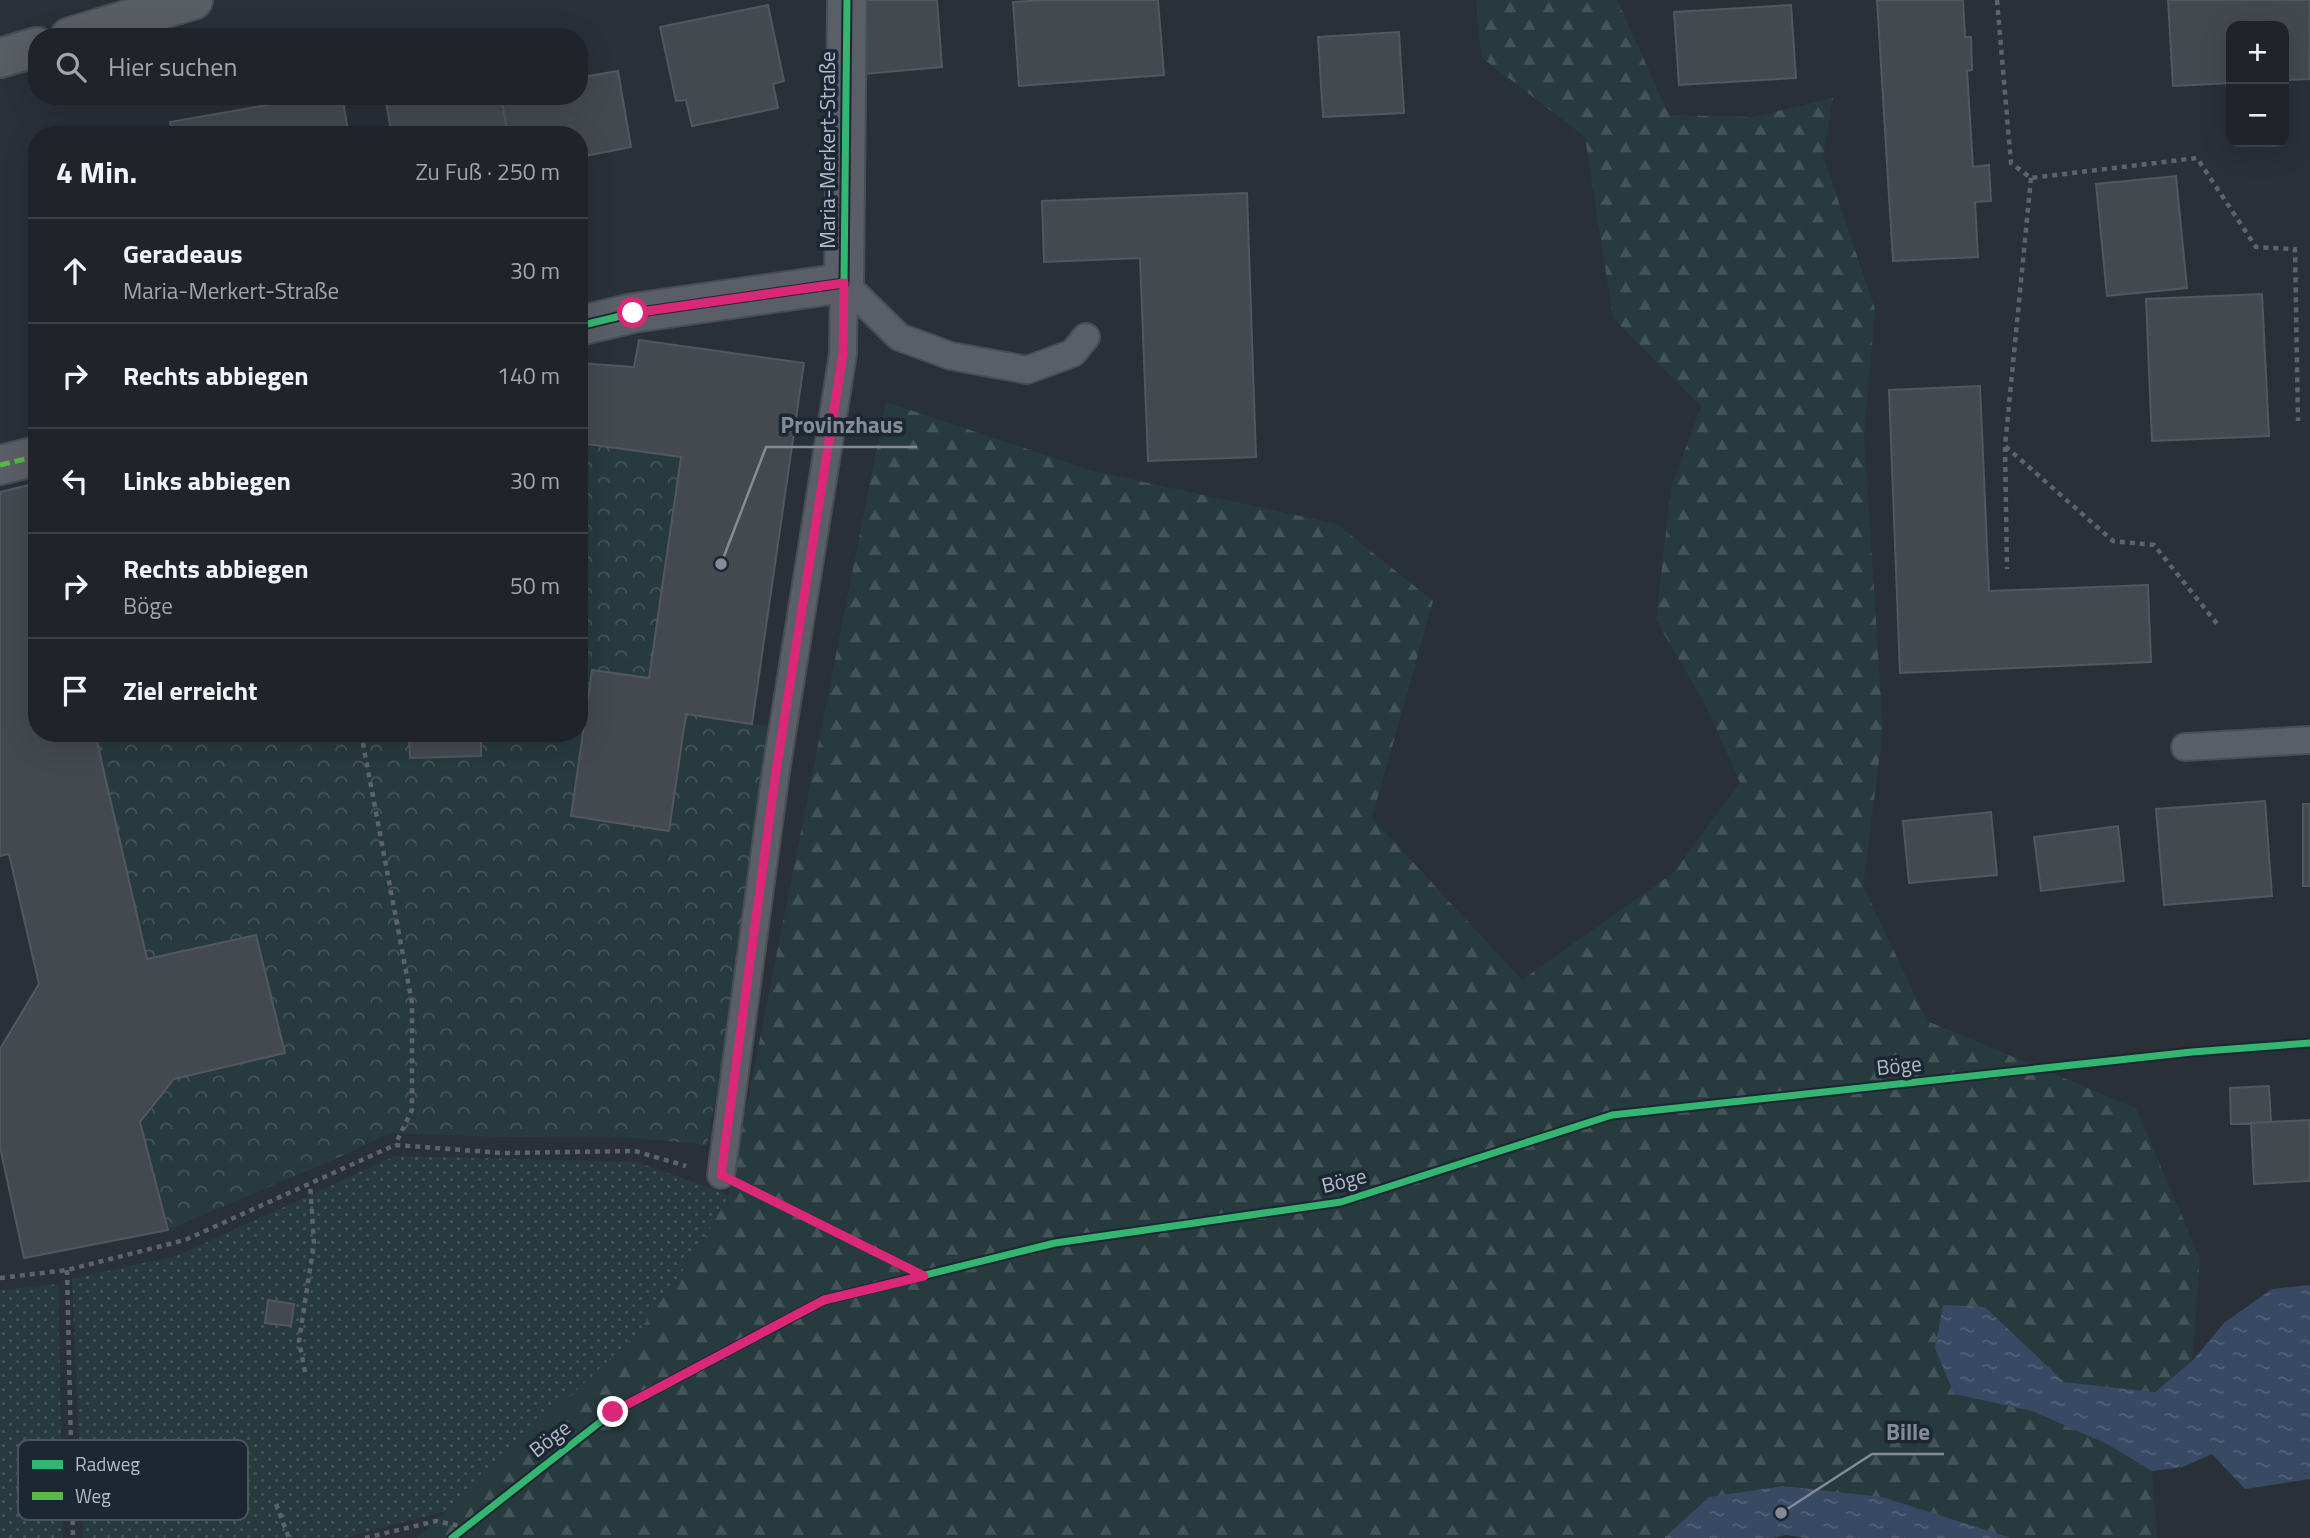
<!DOCTYPE html>
<html lang="de">
<head>
<meta charset="utf-8">
<style>
	:root { --surface:#20242a; --page:#282c32; --text:#f1f3f6; --muted:#a2a4a8; --line:#3d4147 }
	body { margin:0; font-family:"Titillium Web",sans-serif; background:var(--page); color:var(--text) }
	.controls { position:absolute; right:21px; top:21px; display:grid; overflow:hidden; border-radius:14px; box-shadow:0 7px 28px #0002 }
	.controls button { width:63px; height:63px; display:grid; place-items:center; padding:0; border:0; border-bottom:2px solid var(--line); background:var(--surface); color:var(--text); font:35px sans-serif }
	.stop { position:absolute; width:21px; height:21px; margin:-16px; border:5px solid #db2777; border-radius:50%; background:#fff }
	.stop.end { background:#db2777; border-color:#fff; box-shadow:0 2px 7px #0008 }
	.list { margin:0; padding:0; list-style:none }
	h2 { display:flex; justify-content:space-between; align-items:center; height:91px; margin:0; padding:0 28px; font-size:30px }
	h2 small { font-size:23px; font-weight:400; color:var(--muted) }
	.list li { display:grid; grid-template-columns:46px 1fr auto; gap:21px; align-items:center; box-sizing:border-box; height:105px; padding:0 28px; border-top:2px solid var(--line) }
	.list b { display:block; font-size:26px; white-space:nowrap }
	.list p { margin:0; font-size:23px; white-space:nowrap; color:var(--muted) }
	.list em { font-size:23px; font-style:normal; color:var(--muted) }
	.icon { flex:none; width:38px; height:38px; fill:none; stroke:currentColor; stroke-width:2; stroke-linecap:round; stroke-linejoin:round }
	.map { position:relative; flex:none; width:2310px; height:1538px; overflow:hidden }
	.search { position:absolute; background:var(--surface); box-shadow:0 7px 28px #0002; left:28px; top:28px; width:560px; height:77px; display:flex; align-items:center; gap:18px; box-sizing:border-box; padding:0 24px; border-radius:28px; color:var(--muted); font-size:26px }
	.panel { position:absolute; background:var(--surface); box-shadow:0 7px 28px #0002; left:28px; top:126px; width:560px; height:616px; border-radius:28px }
	.map>svg:first-child { display:block }
	.grass { fill:url(#grass-dots) }
	.forest { fill:url(#forest-firs) }
	.park { fill:url(#park-crowns) }
	.water { fill:url(#water-ripples) }
	.building { fill:#444950; stroke:#52575f; stroke-width:2 }
	.lines { fill:none; stroke-linecap:round; stroke-linejoin:round }
	.service-casing { stroke:#484c53; stroke-width:30 }
	.minor-casing { stroke:#484c53; stroke-width:42 }
	.secondary-casing { stroke:#484c53; stroke-width:42 }
	.path { stroke:#5d636a; stroke-width:4.5; stroke-dasharray:5 5; stroke-linecap:butt }
	.service { stroke:#5a5e66; stroke-width:26 }
	.minor { stroke:#5a5e66; stroke-width:38 }
	.secondary { stroke:#595d64; stroke-width:38 }
	.quiet { stroke:#58b947; stroke-width:5; stroke-dasharray:10 5; stroke-linecap:butt }
	.cycleway-casing { stroke:#1d2633; stroke-width:11 }
	.cycleway { stroke:#33b770; stroke-width:7 }
	.route { stroke:#db2777; stroke-width:9 }
	.labels { text-anchor:middle; stroke-width:7; stroke-linejoin:round; paint-order:stroke }
	.street-label { font-size:21px; fill:#b4bcc9; stroke:#1d2633 }
	.key { fill:#1d2633; stroke:#4a5360; stroke-width:2 }
	.key-label { font-size:19px; fill:#b4bcc9 }
	.leader { fill:none; stroke:#848b96; stroke-width:2.5 }
	.callout-dot { fill:#848b96; stroke:#1d2633; stroke-width:2.5 }
	.callout-label { font-size:23px; text-anchor:middle; font-weight:bold; fill:#848b96; stroke:#1d2633; stroke-width:7; stroke-linejoin:round; paint-order:stroke }
</style>
</head>
<body>
<div class="map">
<svg width="2310" height="1538" viewBox="0 0 2310 1538">
	<defs>
		<pattern id="grass-dots" width="8" height="8" patternUnits="userSpaceOnUse" patternTransform="scale(1.75)"><rect width="8" height="8" fill="#273a3e"/><path d="M2 2h.1M6 6h.1" fill="none" stroke="#445559" stroke-width="1.8" stroke-linecap="round"/></pattern>
		<pattern id="forest-firs" width="22" height="20" patternUnits="userSpaceOnUse" patternTransform="scale(1.75)"><rect width="22" height="20" fill="#273a3e"/><path d="M5 1l3.5 6h-7zM16 11l3.5 6h-7z" fill="#445559"/></pattern>
		<pattern id="park-crowns" width="20" height="18" patternUnits="userSpaceOnUse" patternTransform="scale(1.75)"><rect width="20" height="18" fill="#273a3e"/><path d="M2 6a3 3 0 1 1 6 0M12 15a3 3 0 1 1 6 0" fill="none" stroke="#445559"/></pattern>
		<pattern id="water-ripples" width="26" height="14" patternUnits="userSpaceOnUse" patternTransform="scale(1.75)"><rect width="26" height="14" fill="#384963"/><path d="M2 4q2-2 4 0t4 0M15 11q2-2 4 0t4 0" fill="none" stroke="#526178"/></pattern>
	</defs>
	<rect width="100%" height="100%" fill="#2a3038"/>
	<path class="grass" d="M 395,1156 L 637,1162 L 729,1195 L 699,1248 L 638,1333 L 449,1510 L 348,1537 L 83,1538 L 72,1279 L 179,1255 Z
		M 58,1284 L 63,1538 L 0,1538 L 0,1290 Z"/>
	<path class="forest" d="M 1476,0 L 1617,0 L 1669,115 L 1753,117 L 1833,98 L 1823,156 L 1875,309 L 1864,436 L 1883,730 L 1863,886 L 1927,1021 L 2136,1108 L 2200,1259 L 2192,1361 L 2155,1392 L 2064,1382 L 1985,1307 L 1954,1394 L 2032,1411 L 2107,1444 L 2152,1471 L 2157,1538 L 2011,1538 L 1882,1497 L 1709,1497 L 1664,1538 L 417,1538 L 638,1333 L 699,1248 L 729,1195 L 886,402 L 1093,471 L 1337,524 L 1433,601 L 1372,818 L 1522,980 L 1673,873 L 1740,783 L 1706,706 L 1656,620 L 1671,488 L 1701,406 L 1613,318 L 1585,137 L 1481,57 Z"/>
	<path class="park" d="M 579,443 L 681,457 L 649,678 L 592,670 L 571,816 L 669,831 L 686,714 L 782,728 L 707,1145 L 638,1138 L 502,1137 L 390,1133 L 337,1158 L 168,1230 L 140,1122 L 174,1079 L 285,1053 L 256,935 L 147,959 L 95,733 L 579,733 Z"/>
	<path class="water" d="M 2310,1285 L 2310,1479 L 2245,1489 L 2212,1454 L 2183,1467 L 2152,1471 L 2107,1444 L 2032,1411 L 1954,1394 L 1935,1348 L 1943,1305 L 1985,1307 L 2064,1382 L 2155,1392 L 2192,1361 L 2225,1322 L 2272,1289 Z
		M 1783,1486 L 1882,1497 L 2011,1538 L 1806,1538 L 1786,1535 L 1773,1538 L 1664,1538 L 1709,1497 Z"/>
	<path class="building" d="M 857,0 L 937,0 L 942,67 L 864,74 Z
		M 1045,0 L 1158,0 L 1164,75 L 1019,86 L 1013,2 Z
		M 1877,0 L 1963,0 L 1965,37 L 1971,37 L 1972,70 L 1967,71 L 1973,167 L 1989,165 L 1991,201 L 1975,202 L 1978,257 L 1893,261 Z
		M 2168,0 L 2310,0 L 2310,79 L 2284,80 L 2284,26 L 2231,26 L 2231,83 L 2173,86 Z
		M 768,5 L 784,81 L 773,84 L 778,108 L 692,126 L 686,100 L 676,101 L 660,27 Z
		M 1791,5 L 1796,78 L 1679,85 L 1674,12 Z
		M 1399,32 L 1404,113 L 1323,117 L 1318,37 Z
		M 579,67 L 581,67 L 583,77 L 618,71 L 631,147 L 585,156 L 583,144 L 579,144 L 579,135 L 508,135 L 501,96 L 579,96 Z
		M 318,96 L 342,96 L 349,135 L 173,135 L 170,122 Z
		M 420,96 L 501,96 L 508,135 L 392,135 L 386,103 Z
		M 2176,176 L 2187,288 L 2107,296 L 2096,184 Z
		M 1247,193 L 1256,457 L 1148,461 L 1140,258 L 1044,262 L 1042,201 Z
		M 2262,294 L 2269,436 L 2152,441 L 2146,299 Z
		M 639,340 L 804,363 L 752,724 L 686,714 L 669,831 L 571,816 L 592,670 L 649,678 L 681,457 L 579,443 L 579,363 L 634,367 Z
		M 1980,386 L 1989,591 L 2148,585 L 2151,662 L 1900,673 L 1889,390 Z
		M 37,483 L 37,733 L 95,733 L 147,959 L 256,935 L 285,1053 L 174,1079 L 140,1122 L 168,1230 L 24,1258 L 0,1147 L 0,1049 L 39,984 L 9,854 L 0,856 L 0,492 Z
		M 409,733 L 528,733 L 528,737 L 481,738 L 481,756 L 410,758 Z
		M 2265,801 L 2272,896 L 2164,905 L 2156,809 Z
		M 2303,804 L 2310,804 L 2310,886 L 2303,886 Z
		M 1991,812 L 1997,875 L 1909,883 L 1903,821 Z
		M 2118,826 L 2124,881 L 2041,891 L 2034,837 Z
		M 2269,1086 L 2271,1122 L 2231,1124 L 2230,1088 Z
		M 2310,1120 L 2310,1181 L 2254,1184 L 2251,1123 Z
		M 268,1300 L 294,1304 L 291,1326 L 265,1323 Z"/>
	<g class="lines">
		<g class="service-casing">
			<path id="service" d="M 844,283 L 899,337 L 951,356 L 1027,370 L 1073,353 L 1086,337
				M 2185,747 L 2310,740
				M 721,1175 L 776,771 L 843,354 L 844,283"/>
		</g>
		<g class="minor-casing">
			<path id="minor" d="M 579,326 L 633,313 L 844,283 L 847,0
				M 0,465 L 37,456"/>
		</g>
		<g class="secondary-casing">
			<path id="secondary" d="M 70,37 L 193,0
				M 0,58 L 37,47"/>
		</g>
		<path class="path" d="M 1997,0 L 2011,163 L 2031,178 L 2197,158 L 2256,247 L 2295,249 L 2298,421
			M 2031,178 L 2005,446 L 2113,541 L 2154,545 L 2218,625
			M 2005,447 L 2007,569
			M 361,733 L 412,1003 L 412,1110 L 395,1145
			M 753,1191 L 924,1275
			M 67,1270 L 73,1538
			M 0,1278 L 67,1270 L 185,1240 L 395,1145 L 503,1153 L 635,1151 L 686,1166
			M 305,1372 L 299,1341 L 314,1243 L 310,1184
			M 276,1504 L 289,1538
			M 365,1538 L 436,1521 L 464,1527
			M 452,1538 L 613,1412 L 824,1300 L 1055,1243 L 1341,1202 L 1612,1115 L 2192,1052 L 2310,1043"/>
		<use href="#service" class="service"/>
		<use href="#minor" class="minor"/>
		<use href="#secondary" class="secondary"/>
		<path class="quiet" d="M 0,465 L 37,456"/>
		<g class="cycleway-casing">
			<path id="cycleway" d="M 579,326 L 633,313 L 844,283 L 847,0
				M 452,1538 L 613,1412 L 824,1300 L 1055,1243 L 1341,1202 L 1612,1115 L 2192,1052 L 2310,1043"/>
		</g>
		<use href="#cycleway" class="cycleway"/>
	</g>
	<g class="lines">
		<path class="route" d="M 613,1412 L 824,1300 L 924,1276 L 721,1175 L 776,771 L 843,354 L 844,283 L 633,313"/>
	</g>
	<g class="labels">
		<g class="street-label">
			<text transform="translate(828 150) rotate(-90)" y="7">Maria-Merkert-Straße</text>
			<text transform="translate(1899 1066) rotate(-6)" y="7">Böge</text>
			<text transform="translate(1344 1181) rotate(-14)" y="7">Böge</text>
			<text transform="translate(550 1439) rotate(-38)" y="7">Böge</text>
		</g>
	</g>
	<rect x="18" y="1440" width="230" height="80" rx="10" class="key"/>
	<rect x="32" y="1460" width="31" height="9" fill="#33b770"/>
	<rect x="32" y="1492" width="31" height="8" fill="#58b947"/>
	<g class="key-label">
		<text x="75" y="1471">Radweg</text>
		<text x="75" y="1503">Weg</text>
	</g>
	<path class="leader" d="M721 564L766 447H917M1781 1513L1872 1454H1944"/>
	<g class="callout-dot">
		<circle cx="721" cy="564" r="7"/>
		<circle cx="1781" cy="1513" r="7"/>
	</g>
	<g class="callout-label">
		<text x="842" y="433">Provinzhaus</text>
		<text x="1908" y="1440">Bille</text>
	</g>
</svg>
<div class="controls">
<button>+</button>
<button>−</button>
</div>
<div class="stop" style="left:633px;top:313px"></div>
<div class="stop end" style="left:613px;top:1412px"></div>
<div class="search"><svg class="icon" aria-label="search" viewBox="0 0 24 24"><circle cx="10" cy="10" r="6"/><path d="M15 15l6 6"/></svg>Hier suchen</div>
<section class="panel">
<h2>4 Min.<small>Zu Fuß · 250 m</small></h2>
<ul class="list">
<li><svg class="icon" aria-label="ahead" viewBox="0 0 24 24"><path d="M12 20V5M6 11l6-6 6 6"/></svg><div><b>Geradeaus</b><p>Maria-Merkert-Straße</p></div><em>30 m</em></li>
<li><svg class="icon" aria-label="right" viewBox="0 0 24 24"><path d="M7 20v-9h11M14 6l5 5-5 5"/></svg><div><b>Rechts abbiegen</b></div><em>140 m</em></li>
<li><svg class="icon" aria-label="left" viewBox="0 0 24 24"><path d="M17 20v-9H6M10 6l-5 5 5 5"/></svg><div><b>Links abbiegen</b></div><em>30 m</em></li>
<li><svg class="icon" aria-label="right" viewBox="0 0 24 24"><path d="M7 20v-9h11M14 6l5 5-5 5"/></svg><div><b>Rechts abbiegen</b><p>Böge</p></div><em>50 m</em></li>
<li><svg class="icon" aria-label="arrive" viewBox="0 0 24 24"><path d="M6 21V4h12l-3 4 3 4H6"/></svg><div><b>Ziel erreicht</b></div></li>
</ul>
</section>
</div>
</body>
</html>
